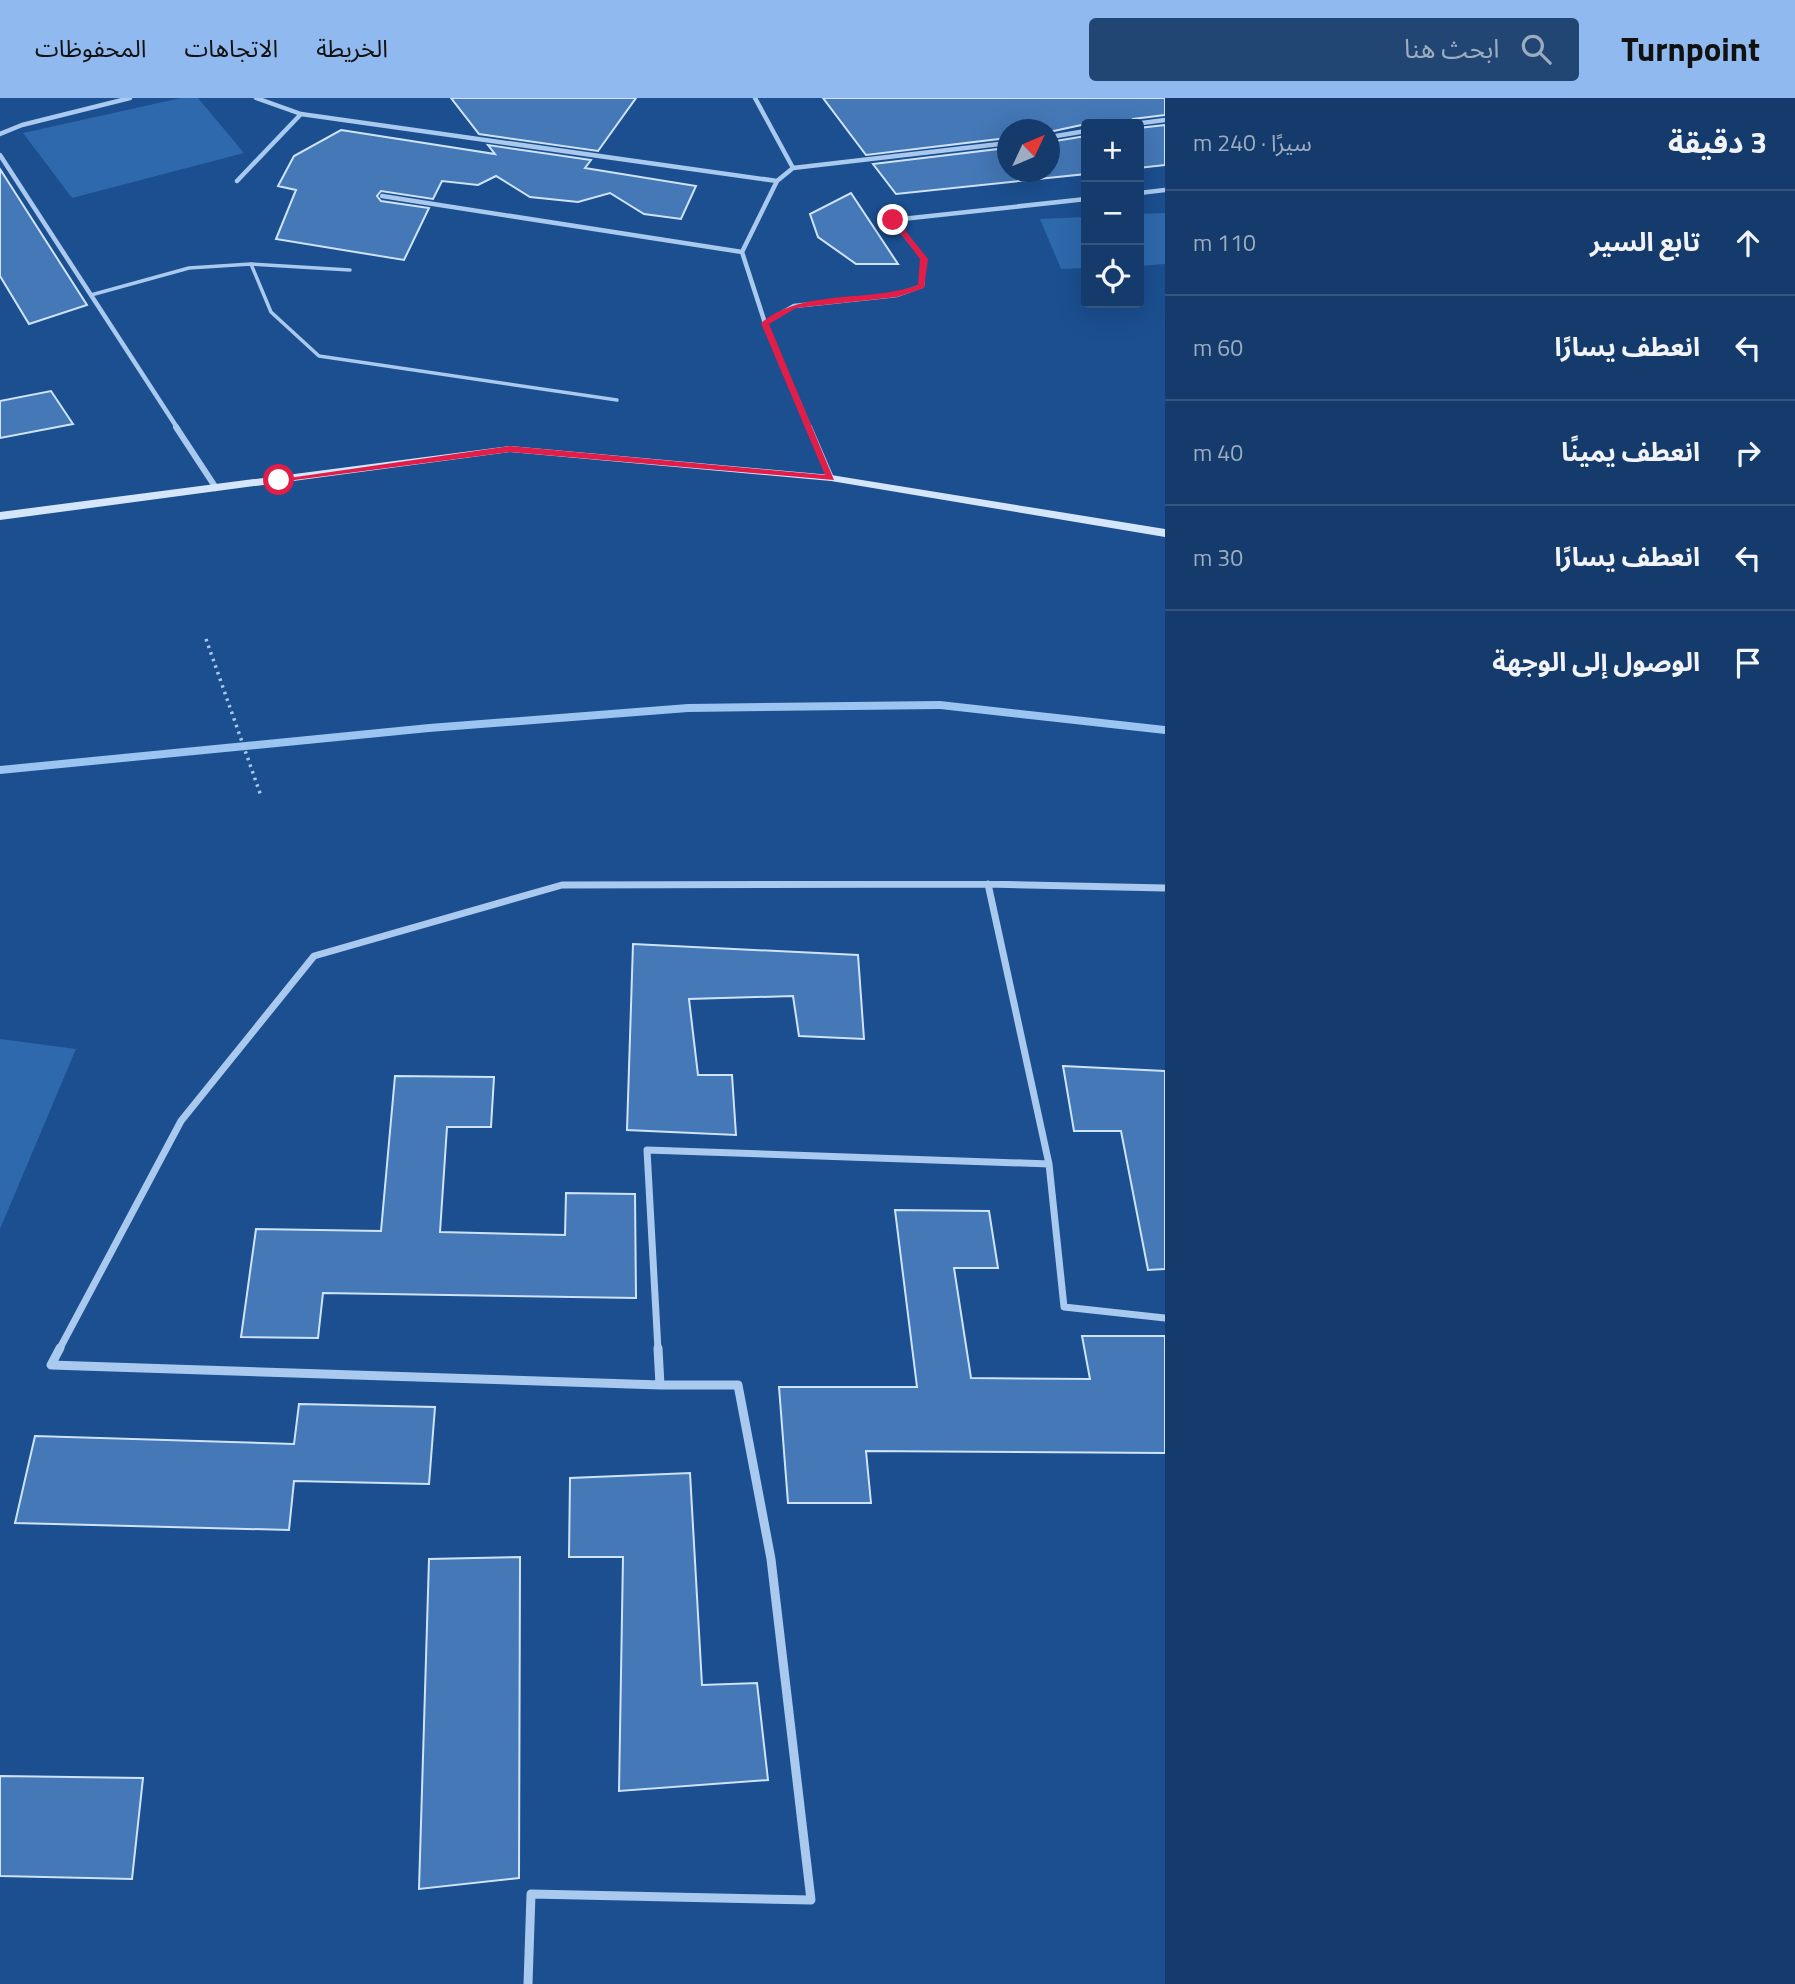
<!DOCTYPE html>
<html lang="ar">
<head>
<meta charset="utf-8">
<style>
	:root { --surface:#143b6b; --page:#214673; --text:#f1f3f6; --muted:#9dadc1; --line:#33557e; --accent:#90b9f0 }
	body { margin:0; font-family:"Titillium Web","Noto Sans Arabic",sans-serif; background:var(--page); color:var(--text); direction:rtl }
	.controls { position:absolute; right:21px; top:21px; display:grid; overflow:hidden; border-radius:7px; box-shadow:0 7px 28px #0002 }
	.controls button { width:63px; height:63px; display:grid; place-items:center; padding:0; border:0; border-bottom:2px solid var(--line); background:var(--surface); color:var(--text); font:35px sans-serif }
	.compass { position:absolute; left:997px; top:21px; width:63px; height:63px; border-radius:50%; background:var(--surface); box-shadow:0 7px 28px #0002; rotate:46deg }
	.stop { position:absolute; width:21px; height:21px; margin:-16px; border:5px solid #e11d48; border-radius:50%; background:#fff }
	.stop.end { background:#e11d48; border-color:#fff; box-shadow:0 2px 7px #0008 }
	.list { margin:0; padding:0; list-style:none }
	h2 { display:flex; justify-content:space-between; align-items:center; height:91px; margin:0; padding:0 28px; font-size:30px }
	h2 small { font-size:23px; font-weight:400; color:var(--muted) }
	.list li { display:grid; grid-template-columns:46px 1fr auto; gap:21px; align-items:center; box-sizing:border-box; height:105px; padding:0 28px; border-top:2px solid var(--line) }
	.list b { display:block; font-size:26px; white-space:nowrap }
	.list em { font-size:23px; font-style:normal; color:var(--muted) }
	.icon { flex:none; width:38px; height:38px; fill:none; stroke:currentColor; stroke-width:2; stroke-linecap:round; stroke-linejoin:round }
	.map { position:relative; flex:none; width:1165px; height:1886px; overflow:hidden; direction:ltr }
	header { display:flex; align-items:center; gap:42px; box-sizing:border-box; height:98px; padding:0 35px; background:var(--accent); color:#111 }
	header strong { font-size:33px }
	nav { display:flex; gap:38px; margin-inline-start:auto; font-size:24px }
	.search { width:490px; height:63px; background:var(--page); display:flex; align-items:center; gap:18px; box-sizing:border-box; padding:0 24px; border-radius:7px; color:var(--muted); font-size:26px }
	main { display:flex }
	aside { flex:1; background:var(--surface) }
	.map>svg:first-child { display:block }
	.green { fill:#2e69ad }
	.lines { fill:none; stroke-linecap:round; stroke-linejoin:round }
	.stream { fill:#9cc4f0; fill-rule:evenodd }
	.building { fill:#4478b7; stroke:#cfe3fa; stroke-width:2 }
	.path { stroke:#a9c9ee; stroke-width:3.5; stroke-dasharray:2.5 4.5; stroke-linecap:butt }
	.service { stroke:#a9c9ee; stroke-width:3.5 }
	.minor-far3 { stroke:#a9c9ee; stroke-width:4.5 }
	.minor-far2 { stroke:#a9c9ee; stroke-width:6 }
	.minor-far1 { stroke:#a9c9ee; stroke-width:7 }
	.minor { stroke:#a9c9ee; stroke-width:9 }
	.secondary { fill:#d6e6fa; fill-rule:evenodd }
	.route { fill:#e11d48 }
</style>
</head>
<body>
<header>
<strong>Turnpoint</strong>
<div class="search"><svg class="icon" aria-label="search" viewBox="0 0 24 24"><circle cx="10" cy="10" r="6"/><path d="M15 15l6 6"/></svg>ابحث هنا</div>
<nav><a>الخريطة</a><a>الاتجاهات</a><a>المحفوظات</a></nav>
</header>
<main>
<aside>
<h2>3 دقيقة<small>سيرًا · 240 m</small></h2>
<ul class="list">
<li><svg class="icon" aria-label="ahead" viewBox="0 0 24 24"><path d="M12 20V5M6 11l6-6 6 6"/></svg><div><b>تابع السير</b></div><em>110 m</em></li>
<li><svg class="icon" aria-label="left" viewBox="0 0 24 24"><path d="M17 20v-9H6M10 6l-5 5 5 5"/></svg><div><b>انعطف يسارًا</b></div><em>60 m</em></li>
<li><svg class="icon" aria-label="right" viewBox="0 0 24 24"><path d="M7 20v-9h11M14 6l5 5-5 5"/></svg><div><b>انعطف يمينًا</b></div><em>40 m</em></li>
<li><svg class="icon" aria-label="left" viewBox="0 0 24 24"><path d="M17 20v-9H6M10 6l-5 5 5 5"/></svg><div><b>انعطف يسارًا</b></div><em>30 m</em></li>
<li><svg class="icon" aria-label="arrive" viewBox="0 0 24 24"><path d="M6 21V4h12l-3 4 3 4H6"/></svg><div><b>الوصول إلى الوجهة</b></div></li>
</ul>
</aside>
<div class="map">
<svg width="1165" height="1886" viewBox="0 0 1165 1886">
	<rect width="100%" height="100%" fill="#1b4f8f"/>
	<path class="green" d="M 181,0 L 198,0 L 244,55 L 72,100 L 23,35 Z
		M 1165,115 L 1165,166 L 1139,168 L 1139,116 Z
		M 1086,119 L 1086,170 L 1061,171 L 1040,121 Z
		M 0,941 L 76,951 L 0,1131 Z"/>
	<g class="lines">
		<path class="stream" d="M 940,603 L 1165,628 L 1165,636 L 940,611 L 688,614 L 429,634 L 0,676 L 0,668 L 429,626 L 688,606 Z"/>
	</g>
	<path class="building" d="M 451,0 L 636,0 L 598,53 L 479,36 Z
		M 823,0 L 1165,0 L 1165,17 L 1133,21 L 1129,26 L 1086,26 L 1049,34 L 1049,32 L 1007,32 L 1007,40 L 866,57 Z
		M 1165,27 L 1165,67 L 1139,70 L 1139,30 Z
		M 341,32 L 495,56 L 488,47 L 591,62 L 585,70 L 696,88 L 681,121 L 644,116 L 610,95 L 578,104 L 530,99 L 496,78 L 478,87 L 442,83 L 433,101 L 381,93 L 377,98 L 381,103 L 429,110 L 404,162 L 276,141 L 296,92 L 278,88 L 294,58 Z
		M 1086,38 L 1086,76 L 896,96 L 873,66 L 1007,50 L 1007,74 L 1049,74 L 1049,44 Z
		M 0,71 L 87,207 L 29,226 L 0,178 Z
		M 851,95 L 898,166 L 856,166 L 818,139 L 810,116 Z
		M 51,293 L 73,326 L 0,340 L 0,303 Z
		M 633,846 L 858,857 L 864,941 L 799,938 L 793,898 L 689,901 L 698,977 L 732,977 L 736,1037 L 627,1032 Z
		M 1063,968 L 1165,973 L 1165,1171 L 1148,1172 L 1121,1033 L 1074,1033 Z
		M 395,978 L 494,979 L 491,1029 L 447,1029 L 440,1134 L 565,1137 L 566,1095 L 635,1096 L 636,1200 L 323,1195 L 318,1240 L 241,1239 L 256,1131 L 381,1133 Z
		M 895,1112 L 989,1113 L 998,1170 L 954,1170 L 971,1280 L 1090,1281 L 1082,1238 L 1165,1238 L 1165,1355 L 866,1353 L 871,1405 L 788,1405 L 779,1289 L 917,1289 Z
		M 299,1306 L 435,1309 L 429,1386 L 294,1383 L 289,1432 L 15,1425 L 35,1338 L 294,1346 Z
		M 690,1375 L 702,1587 L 757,1585 L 768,1682 L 619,1693 L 623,1459 L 569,1459 L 570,1380 Z
		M 520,1459 L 519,1780 L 419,1791 L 429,1461 Z
		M 0,1678 L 143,1680 L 132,1781 L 0,1778 Z"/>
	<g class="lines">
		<path class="path" d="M 206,541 L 261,698"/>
		<path class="service" d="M 251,166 L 271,214 L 319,258 L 617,302
			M 91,197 L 189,170 L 251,166 L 350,172"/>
		<path class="minor-far3" d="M 256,0 L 301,16
			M 755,0 L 793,70 L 777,83 L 742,154 L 765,225 L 810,331
			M 1134,26 L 1165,22
			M 0,36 L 22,27 L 130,0
			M 1050,39 L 1086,33
			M 0,57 L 178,331
			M 793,70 L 1008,45
			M 237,83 L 301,16 L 777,83
			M 1139,95 L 1165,92
			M 382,98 L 742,154
			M 765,225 L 794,208 L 897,197 L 922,188 L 924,161 L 893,122 L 1086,101"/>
		<path class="minor-far2" d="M 176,329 L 216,390
			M 809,329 L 831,380"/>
		<path class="minor-far1" d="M 988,786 L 1049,1066
			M 59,1252 L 181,1023 L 314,858 L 562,787 L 988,786 L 1165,790
			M 658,1252 L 647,1052 L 1049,1066 L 1064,1209 L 1165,1220"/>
		<path class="minor" d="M 60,1250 L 51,1267 L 660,1287 L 658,1250
			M 528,1886 L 531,1796 L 811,1802 L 771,1461 L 738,1287 L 660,1287"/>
		<path class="secondary" d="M 510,348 L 831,377 L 1165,431 L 1165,439 L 831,383 L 510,354 L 0,422 L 0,414 Z"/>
	</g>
	<path class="route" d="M 890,121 L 896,121 L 928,161 L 924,190 L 897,199 L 796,210 L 769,226 L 834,382 L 510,354 L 279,384 L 275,382 L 510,348 L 825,377 L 761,225 C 804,190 868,205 918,187 L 920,161 Z"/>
</svg>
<div class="controls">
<button>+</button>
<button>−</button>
<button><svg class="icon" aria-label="locate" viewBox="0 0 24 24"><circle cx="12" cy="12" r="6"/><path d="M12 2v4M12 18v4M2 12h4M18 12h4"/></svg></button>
</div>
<svg class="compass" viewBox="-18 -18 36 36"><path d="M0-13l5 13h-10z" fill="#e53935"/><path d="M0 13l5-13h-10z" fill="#9dadc1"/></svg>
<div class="stop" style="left:279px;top:382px"></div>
<div class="stop end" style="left:893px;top:122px"></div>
</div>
</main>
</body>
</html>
